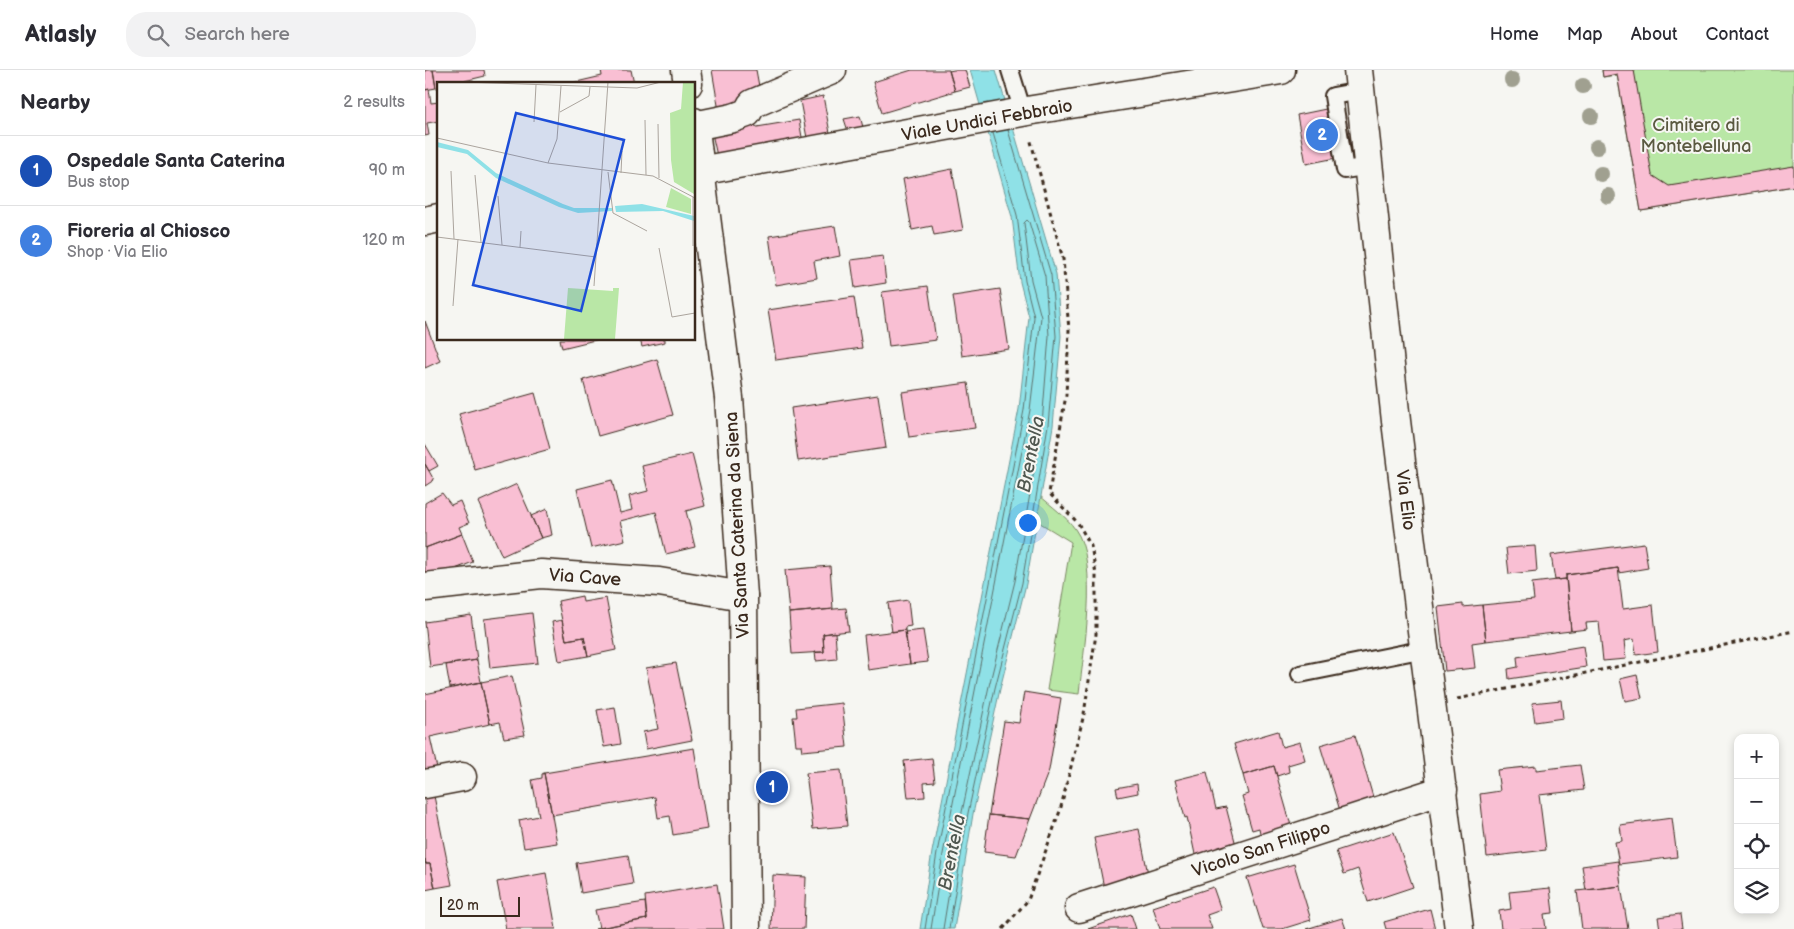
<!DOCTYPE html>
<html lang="en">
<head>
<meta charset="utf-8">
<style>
	:root { --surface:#fff; --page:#f2f2f3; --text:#2b2b33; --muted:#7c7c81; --line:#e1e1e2; --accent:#d93025 }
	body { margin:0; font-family:"Balsamiq Sans",sans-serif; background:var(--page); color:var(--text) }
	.controls { position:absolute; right:15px; bottom:15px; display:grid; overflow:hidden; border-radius:10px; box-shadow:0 2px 8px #0003 }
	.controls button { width:45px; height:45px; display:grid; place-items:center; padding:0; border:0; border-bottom:1px solid var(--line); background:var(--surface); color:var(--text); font:25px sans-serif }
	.scale { position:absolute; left:15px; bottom:12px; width:80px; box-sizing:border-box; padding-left:5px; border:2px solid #3b2a1e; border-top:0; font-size:14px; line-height:18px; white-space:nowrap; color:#3b2a1e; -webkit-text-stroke:4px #f6f6f2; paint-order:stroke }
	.you { position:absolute; left:602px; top:452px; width:18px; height:18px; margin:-12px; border:4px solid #fff; border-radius:50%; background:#1a73e8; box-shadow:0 0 0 8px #1a73e833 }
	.badge { display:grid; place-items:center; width:32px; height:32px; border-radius:50%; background:var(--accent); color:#fff; font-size:16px; font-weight:700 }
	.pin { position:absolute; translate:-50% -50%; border:2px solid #fff; box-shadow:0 1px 5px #0006 }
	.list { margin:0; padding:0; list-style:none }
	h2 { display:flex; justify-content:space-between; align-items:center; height:65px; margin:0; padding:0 20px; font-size:21px }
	h2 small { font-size:16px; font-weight:400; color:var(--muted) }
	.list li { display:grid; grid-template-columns:32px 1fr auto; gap:15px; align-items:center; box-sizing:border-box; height:70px; padding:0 20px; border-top:1px solid var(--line) }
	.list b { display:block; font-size:19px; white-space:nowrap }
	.list p { margin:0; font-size:16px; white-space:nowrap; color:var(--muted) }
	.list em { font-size:16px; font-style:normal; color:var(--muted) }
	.icon { flex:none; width:28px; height:28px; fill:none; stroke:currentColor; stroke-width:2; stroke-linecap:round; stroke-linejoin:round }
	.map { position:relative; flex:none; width:1369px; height:859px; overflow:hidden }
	header { display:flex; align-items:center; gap:30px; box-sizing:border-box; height:70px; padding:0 25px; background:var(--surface); border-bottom:1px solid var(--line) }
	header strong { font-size:24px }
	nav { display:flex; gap:28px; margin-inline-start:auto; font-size:18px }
	.search { width:350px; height:45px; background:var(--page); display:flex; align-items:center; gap:12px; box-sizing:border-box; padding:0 18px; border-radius:20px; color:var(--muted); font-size:19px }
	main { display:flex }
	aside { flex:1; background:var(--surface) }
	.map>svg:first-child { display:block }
	.green { fill:#b9e7a6; stroke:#7a8862 }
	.water { fill:#8fe1e7; stroke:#6d9897 }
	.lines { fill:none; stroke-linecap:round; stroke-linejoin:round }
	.shore { stroke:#5d736e; stroke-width:1 }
	.building { fill:#f9bfd3; stroke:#3b2a1e }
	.lane-casing { stroke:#3b2a1e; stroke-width:20 }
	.street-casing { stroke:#3b2a1e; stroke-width:31 }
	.secondary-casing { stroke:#3b2a1e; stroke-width:31 }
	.path { stroke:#3b2a1e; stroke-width:3; stroke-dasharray:4 4; stroke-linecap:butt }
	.lane { stroke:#f6f6f2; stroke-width:16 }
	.street { stroke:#f6f6f2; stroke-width:28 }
	.secondary { stroke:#f6f6f2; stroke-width:28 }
	.tree { fill:#a0a090 }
	.labels { text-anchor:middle; stroke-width:4; stroke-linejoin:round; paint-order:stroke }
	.street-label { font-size:18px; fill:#3b2a1e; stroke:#f6f6f2 }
	.park-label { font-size:18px; fill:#5a5940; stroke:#f6f6f2 }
	.water-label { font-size:19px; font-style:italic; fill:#505850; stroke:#f6f6f2 }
	.inset-road { fill:none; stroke:#aba49d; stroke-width:1 }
	.view { fill:#1d4ed8; fill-opacity:0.15; stroke:#1d4ed8; stroke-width:2.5 }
	.inset-edge { fill:none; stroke:#3b2a1e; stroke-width:2.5 }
</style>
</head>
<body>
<header>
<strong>Atlasly</strong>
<div class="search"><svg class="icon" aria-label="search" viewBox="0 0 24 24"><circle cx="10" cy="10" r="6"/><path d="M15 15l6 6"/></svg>Search here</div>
<nav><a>Home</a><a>Map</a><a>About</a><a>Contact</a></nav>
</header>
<main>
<aside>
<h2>Nearby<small>2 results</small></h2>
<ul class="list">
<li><span class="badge" style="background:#1a4fb4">1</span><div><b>Ospedale Santa Caterina</b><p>Bus stop</p></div><em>90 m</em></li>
<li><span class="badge" style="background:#3f7fe0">2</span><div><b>Fioreria al Chiosco</b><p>Shop · Via Elio</p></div><em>120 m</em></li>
</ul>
</aside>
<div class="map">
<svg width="1369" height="859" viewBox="0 0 1369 859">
	<rect width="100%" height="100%" fill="#f6f6f2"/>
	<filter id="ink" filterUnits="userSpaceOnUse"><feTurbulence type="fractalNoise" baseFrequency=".02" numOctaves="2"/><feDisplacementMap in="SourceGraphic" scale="10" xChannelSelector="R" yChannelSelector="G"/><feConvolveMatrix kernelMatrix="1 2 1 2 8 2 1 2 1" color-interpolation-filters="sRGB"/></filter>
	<g filter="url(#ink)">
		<path class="green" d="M 1177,0 L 1369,0 L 1369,116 L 1216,141 L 1192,5 L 1178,7 Z
			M 614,425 C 625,435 642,447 650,459 C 675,493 658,583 654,624 L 622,620 L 646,472 L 607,448 Z"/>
		<path class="water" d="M 545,0 L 571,0 L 631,204 L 636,266 L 628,356 L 601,514 L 575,619 L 548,744 L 529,859 L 495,859 L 507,782 L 594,339 L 604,247 L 595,212 L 587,147 Z"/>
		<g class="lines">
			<path class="shore" d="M 500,859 L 512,783 L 599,340 L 609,247 L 600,211 L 592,145 L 568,63
				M 506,859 L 518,784 L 605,340 L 616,247 L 606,210 L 599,153 L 602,150 L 604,152 L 620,206 L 624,266 L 617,354 L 590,511 L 564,616 L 537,742 L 518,859
				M 524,859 L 543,743 L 570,618 L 597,513 L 623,355 L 631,266 L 626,205 L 583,60"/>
		</g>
		<path class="building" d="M 0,0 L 8,0 L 11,18 L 0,20 Z
			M 8,0 L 59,0 L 60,6 L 27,14 L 14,14 L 14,17 L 11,18 Z
			M 176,0 L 206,0 L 209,14 L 143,14 L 177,6 Z
			M 287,0 L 331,0 L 336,27 L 295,47 Z
			M 487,0 L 524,0 L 530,21 L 457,43 L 448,12 Z
			M 529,0 L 540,0 L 545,17 L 530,21 L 524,1 Z
			M 1177,0 L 1209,0 L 1227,105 L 1244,116 L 1369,96 L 1369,116 L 1216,141 L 1192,4 L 1178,7 Z
			M 4,19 L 6,33 L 14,32 L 14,51 L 2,53 L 4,65 L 0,66 L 0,20 Z
			M 398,26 L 405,63 L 382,68 L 375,31 Z
			M 901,39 L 911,88 L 881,94 L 872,45 Z
			M 435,46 L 439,61 L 424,64 L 419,49 Z
			M 374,50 L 378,73 L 292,86 L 288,68 L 297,59 L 327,54 L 332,57 Z
			M 527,99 L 538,160 L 509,165 L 507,156 L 487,160 L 478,109 Z
			M 410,156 L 415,186 L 389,191 L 392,208 L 351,215 L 344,166 Z
			M 458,186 L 461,213 L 430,218 L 426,190 Z
			M 503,216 L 511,270 L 464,276 L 457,222 Z
			M 575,219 L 584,279 L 537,286 L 528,226 Z
			M 429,227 L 437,278 L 351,290 L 343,240 Z
			M 0,251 L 15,291 L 0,298 Z
			M 135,269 L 174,269 L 137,278 Z
			M 215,269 L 240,269 L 240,272 L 217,277 Z
			M 232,289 L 248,345 L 173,366 L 158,310 Z
			M 543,313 L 550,358 L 484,367 L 477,322 Z
			M 110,323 L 125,379 L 50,400 L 34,344 Z
			M 453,325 L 461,378 L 373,391 L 366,338 Z
			M 0,374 L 13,396 L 4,401 L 0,394 Z
			M 267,384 L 280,436 L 261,441 L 270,477 L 241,484 L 231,442 L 195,451 L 200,470 L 166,478 L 152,419 L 187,410 L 195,443 L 207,440 L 204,426 L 223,421 L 217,396 Z
			M 0,394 L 9,410 L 0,416 Z
			M 92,414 L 116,468 L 77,486 L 53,432 Z
			M 17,423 L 26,435 L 35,431 L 44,453 L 34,457 L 37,464 L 0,478 L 0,433 Z
			M 122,439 L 127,465 L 116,468 L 106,446 Z
			M 37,464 L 48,492 L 2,510 L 0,506 L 0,478 Z
			M 1219,473 L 1223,498 L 1194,503 L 1193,498 L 1141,505 L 1141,509 L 1130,510 L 1126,485 Z
			M 1110,476 L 1112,501 L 1084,504 L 1081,478 Z
			M 405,496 L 408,539 L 364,543 L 360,500 Z
			M 1193,498 L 1198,539 L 1228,535 L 1233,582 L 1211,585 L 1209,569 L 1199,571 L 1201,589 L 1178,591 L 1174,552 L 1161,553 L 1162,559 L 1146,561 L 1141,505 Z
			M 1141,509 L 1146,561 L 1061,571 L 1057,535 L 1109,530 L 1107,513 Z
			M 157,526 L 158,532 L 181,528 L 191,580 L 163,586 L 159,567 L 141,570 L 133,531 Z
			M 483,530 L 486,556 L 480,557 L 480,560 L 467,562 L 463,533 Z
			M 1038,534 L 1038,537 L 1057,535 L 1061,571 L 1047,573 L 1050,598 L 1020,601 L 1013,537 Z
			M 421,538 L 424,561 L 398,564 L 399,582 L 367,584 L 364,543 Z
			M 107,543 L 113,593 L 65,598 L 59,549 Z
			M 46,545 L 52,590 L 5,597 L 0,552 Z
			M 137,550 L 141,570 L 159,567 L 163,586 L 134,591 L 127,552 Z
			M 480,560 L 485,594 L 443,600 L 439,565 Z
			M 498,560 L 503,592 L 485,594 L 480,562 Z
			M 410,562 L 412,589 L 391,591 L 390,582 L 399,582 L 398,564 Z
			M 1158,576 L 1161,597 L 1084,609 L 1083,599 L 1093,597 L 1092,587 Z
			M 52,590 L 56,612 L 25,618 L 21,595 Z
			M 251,593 L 267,670 L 221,679 L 218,662 L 233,659 L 221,598 Z
			M 1212,605 L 1217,628 L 1200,631 L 1195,609 Z
			M 87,606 L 100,665 L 79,668 L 75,652 L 65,654 L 56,612 Z
			M 56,612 L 65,654 L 5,667 L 14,707 L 0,710 L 0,624 Z
			M 599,622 L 636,628 L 624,700 L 605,749 L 564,745 L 579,651 L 594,653 Z
			M 1136,630 L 1138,648 L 1110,652 L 1107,633 Z
			M 417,633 L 422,677 L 377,681 L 376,675 L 371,675 L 368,647 L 372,647 L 371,638 Z
			M 190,637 L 196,674 L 179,677 L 172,640 Z
			M 853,661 L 857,677 L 875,672 L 880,690 L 863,695 L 864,702 L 852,706 L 849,696 L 818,705 L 809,674 Z
			M 930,665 L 950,734 L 916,744 L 895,675 Z
			M 269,678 L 282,759 L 248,765 L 245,746 L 233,748 L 230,727 L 127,745 L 119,703 Z
			M 507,688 L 510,712 L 499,713 L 500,727 L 483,728 L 479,691 Z
			M 1155,695 L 1159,720 L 1114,725 L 1121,780 L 1062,787 L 1055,724 L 1075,721 L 1072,700 L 1111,696 L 1111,700 Z
			M 849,696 L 867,759 L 836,768 L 834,758 L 827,760 L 817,726 L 823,724 L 818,705 Z
			M 416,700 L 422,756 L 388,759 L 381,703 Z
			M 782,702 L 791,739 L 801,737 L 812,779 L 771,789 L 762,747 L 760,748 L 750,710 Z
			M 119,703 L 132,773 L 99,778 L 94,750 L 114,746 L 107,710 L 117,708 L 117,704 Z
			M 712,714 L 713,723 L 693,727 L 691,718 Z
			M 9,726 L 27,815 L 10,818 L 5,794 L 1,794 L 0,789 L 0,728 Z
			M 564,745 L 605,749 L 591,786 L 559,782 Z
			M 1247,748 L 1252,787 L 1194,794 L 1190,772 L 1197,771 L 1195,755 Z
			M 714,759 L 724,809 L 679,818 L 669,768 Z
			M 969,762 L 988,817 L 943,832 L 933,799 L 919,804 L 911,781 Z
			M 203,785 L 208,814 L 156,823 L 151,793 Z
			M 0,789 L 1,794 L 5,794 L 10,818 L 0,820 Z
			M 1193,791 L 1196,816 L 1161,820 L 1157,796 Z
			M 869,794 L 886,850 L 857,859 L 838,859 L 822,808 Z
			M 121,803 L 131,859 L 81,859 L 72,812 Z
			M 348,805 L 381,807 L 379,859 L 346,859 Z
			M 292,814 L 299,859 L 170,859 L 222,849 L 220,826 Z
			M 1196,816 L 1203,859 L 1157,859 L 1152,821 Z
			M 788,817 L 796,840 L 782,845 L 787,859 L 735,859 L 728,837 Z
			M 1125,818 L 1128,843 L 1119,844 L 1121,859 L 1076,859 L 1074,841 L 1086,839 L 1084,822 Z
			M 220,832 L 222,849 L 174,858 L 170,840 Z
			M 1005,839 L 1010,859 L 961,859 L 959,852 Z
			M 706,844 L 711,859 L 663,859 Z
			M 1255,844 L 1257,859 L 1235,859 L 1233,847 Z
			M 917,848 L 921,859 L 881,859 Z"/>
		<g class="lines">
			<g class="lane-casing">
				<path id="lane" d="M 585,0 L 598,42
					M 935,21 L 908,26 L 920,100 L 944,96
					M 875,604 L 1000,579"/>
			</g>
			<g class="street-casing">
				<path id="street" d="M 933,0 L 971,351 L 1034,859
					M 269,56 L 308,48 L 322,43 L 327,34 L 407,0
					M 269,102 L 608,40 L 856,0
					M 0,151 L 14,148
					M 0,517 L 116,504 L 234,512 L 318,526
					M 0,714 L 37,707
					M 654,838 L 1018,720"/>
			</g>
			<g class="secondary-casing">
				<path id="secondary" d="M 261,0 L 263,14
					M 269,52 L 304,328 L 318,526 L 321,859"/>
			</g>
			<path class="path" d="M 1032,629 L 1369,561
				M 578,859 L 603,830 L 635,741 L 659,644 L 671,564 L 671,504 L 666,476 L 653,453 L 624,423 L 641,325 L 644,260 L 638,189 L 605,68"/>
			<use href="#lane" class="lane"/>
			<use href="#street" class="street"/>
			<use href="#secondary" class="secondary"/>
		</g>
		<g class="tree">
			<circle cx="1087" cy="10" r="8"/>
			<circle cx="1158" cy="16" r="8"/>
			<circle cx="1166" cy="46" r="8"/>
			<circle cx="1172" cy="77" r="8"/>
			<circle cx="1176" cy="104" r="8"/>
			<circle cx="1183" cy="126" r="8"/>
		</g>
	</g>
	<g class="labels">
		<g class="street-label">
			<text transform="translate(562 50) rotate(-10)" y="6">Viale Undici Febbraio</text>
			<text transform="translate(981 430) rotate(83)" y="6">Via Elio</text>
			<text transform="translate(312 455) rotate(-93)" y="6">Via Santa Caterina da Siena</text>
			<text transform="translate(160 507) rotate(4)" y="6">Via Cave</text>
			<text transform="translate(836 779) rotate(-18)" y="6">Vicolo San Filippo</text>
		</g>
		<g class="park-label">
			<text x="1271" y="61">Cimitero di<tspan x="1271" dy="21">Montebelluna</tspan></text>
		</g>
		<g class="water-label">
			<text transform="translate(605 384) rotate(-79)" y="7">Brentella</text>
			<text transform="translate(526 782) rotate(-79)" y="7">Brentella</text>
		</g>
	</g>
	<g transform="translate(12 12)">
		<rect width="258" height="258" fill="#f6f6f2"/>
		<path d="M 246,0 L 257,0 L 257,112 L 237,100 L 234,78 L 233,31 L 244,27 ZM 234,106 L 254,117 L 254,132 L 229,125 ZM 131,206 L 176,209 L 176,206 L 182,206 L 178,257 L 127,257 Z" fill="#b9e7a6"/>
		<path d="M 0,60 L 31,68 L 59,91 L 126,122 L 137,126 L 175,126 L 175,129 L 141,131 L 122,125 L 59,96 L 30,72 L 0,65 ZM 205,122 L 257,134 L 257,139 L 226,129 L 179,130 L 178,124 Z" fill="#8fe1e7"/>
		<path class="inset-road" d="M 27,0 L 200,6 L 224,0M 123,30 L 152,14 L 153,5M 208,38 L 209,93M 97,40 L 99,3M 221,42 L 222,96M 0,56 L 111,81 L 216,94 L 258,116M 111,81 L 120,57 L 124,4M 14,89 L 17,157M 171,90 L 176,131 L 210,149M 184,91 L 185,69M 38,93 L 44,160M 61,114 L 65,163M 0,155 L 159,175M 256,164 L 256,115M 83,165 L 84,149M 222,166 L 235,235 L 258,231M 157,204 L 171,0M 16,224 L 21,157"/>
		<path class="view" d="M 79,31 L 187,58 L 144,229 L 36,203 Z"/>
		<rect width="258" height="258" class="inset-edge"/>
	</g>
</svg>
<div class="controls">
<button>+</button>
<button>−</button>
<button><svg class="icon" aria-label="locate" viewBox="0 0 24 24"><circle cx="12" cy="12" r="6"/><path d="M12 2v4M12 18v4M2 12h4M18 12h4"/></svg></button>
<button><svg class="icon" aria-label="layers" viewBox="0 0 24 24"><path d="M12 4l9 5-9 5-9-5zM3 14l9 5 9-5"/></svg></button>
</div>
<div class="scale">20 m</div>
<div class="you"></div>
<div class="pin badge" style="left:347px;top:717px;background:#1a4fb4">1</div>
<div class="pin badge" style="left:897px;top:65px;background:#3f7fe0">2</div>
</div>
</main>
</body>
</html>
